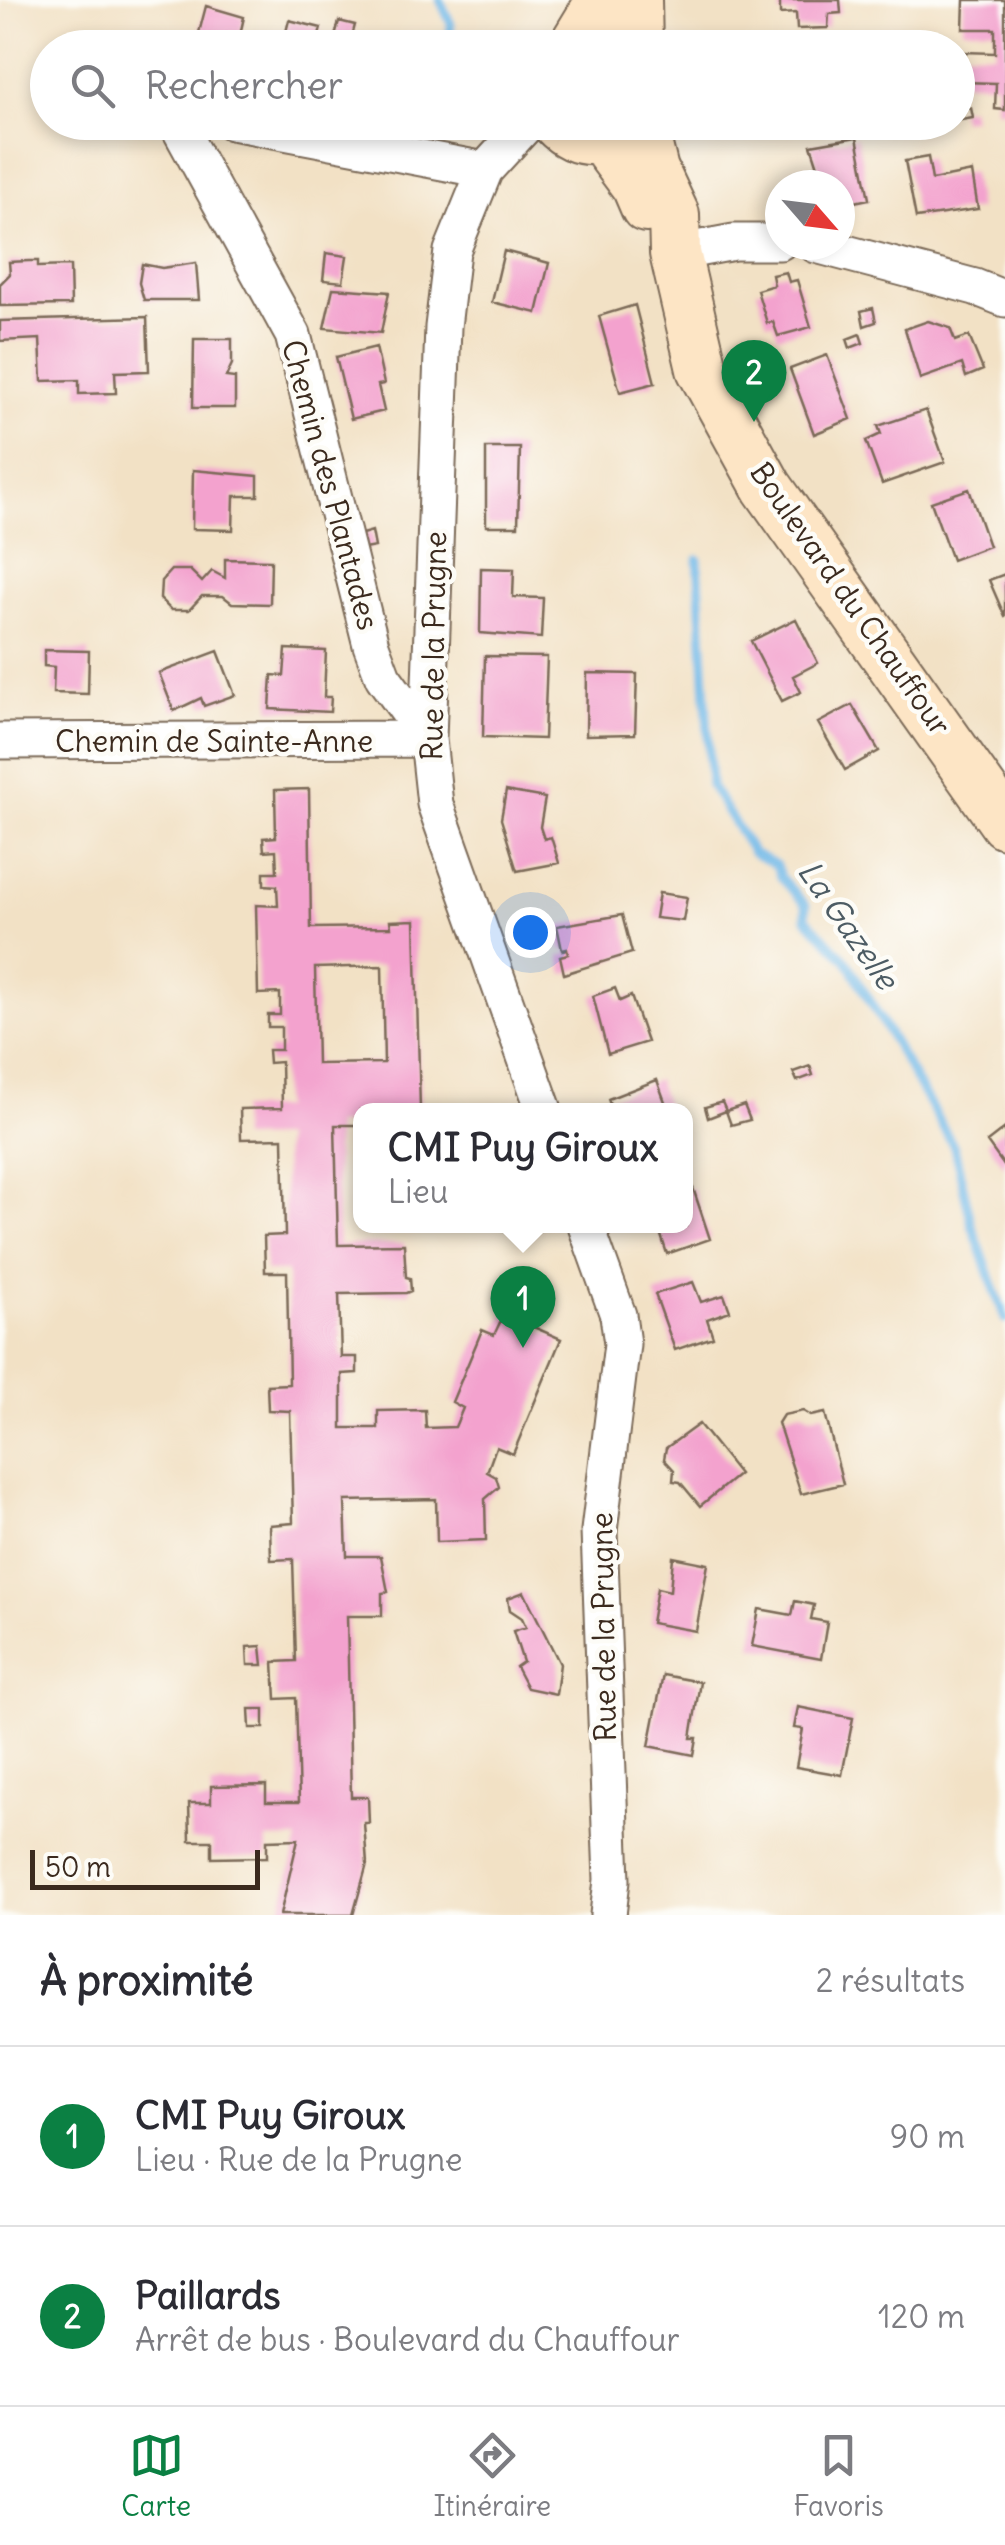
<!DOCTYPE html>
<html lang="fr">
<head>
<meta charset="utf-8">
<style>
	:root { --surface:#fff; --page:#f7f7f7; --text:#2b2b33; --muted:#7c7c81; --line:#e1e1e2; --accent:#0b8043 }
	body { margin:0; font-family:Delius,sans-serif; background:var(--page); color:var(--text) }
	.compass { position:absolute; left:765px; top:170px; width:90px; height:90px; border-radius:50%; background:var(--surface); box-shadow:0 5px 15px #0003; rotate:118deg }
	.scale { position:absolute; left:30px; bottom:25px; width:230px; box-sizing:border-box; padding-left:10px; border:5px solid #3b2a1e; border-top:0; font-size:28px; line-height:35px; white-space:nowrap; color:#3b2a1e; -webkit-text-stroke:8px #fdfcf7; paint-order:stroke }
	.you { position:absolute; left:530px; top:932px; width:35px; height:35px; margin:-25px; border:8px solid #fff; border-radius:50%; background:#1a73e8; box-shadow:0 0 0 15px #1a73e833 }
	.badge { display:grid; place-items:center; width:65px; height:65px; border-radius:50%; background:var(--accent); color:#fff; font-size:32px; font-weight:700 }
	.pin { position:absolute; translate:-50% -82px; filter:drop-shadow(0 2px 5px #0008) }
	.pin::after { content:''; position:absolute; top:52px; width:35px; height:30px; background:inherit; clip-path:polygon(0 0,100% 0,50% 100%) }
	.popup { position:absolute; left:353px; top:1103px; width:340px; height:130px; box-sizing:border-box; display:grid; place-content:center; border-radius:20px; background:var(--surface); filter:drop-shadow(0 2px 8px #0005); font-size:32px; white-space:nowrap; color:var(--muted) }
	.popup b { font-size:38px; color:var(--text) }
	.popup::after { content:''; position:absolute; left:50%; top:100%; margin-left:-20px; border:20px solid transparent; border-top-color:var(--surface) }
	.list { margin:0; padding:0; list-style:none }
	h2 { display:flex; justify-content:space-between; align-items:center; height:130px; margin:0; padding:0 40px; font-size:42px }
	h2 small { font-size:32px; font-weight:400; color:var(--muted) }
	.list li { display:grid; grid-template-columns:65px 1fr auto; gap:30px; align-items:center; box-sizing:border-box; height:180px; padding:0 40px; border-top:2px solid var(--line) }
	.list b { display:block; font-size:38px; white-space:nowrap }
	.list p { margin:0; font-size:32px; white-space:nowrap; color:var(--muted) }
	.list em { font-size:32px; font-style:normal; color:var(--muted) }
	.icon { flex:none; width:55px; height:55px; fill:none; stroke:currentColor; stroke-width:2; stroke-linecap:round; stroke-linejoin:round }
	.map { position:relative; flex:none; width:1005px; height:1915px; overflow:hidden }
	.search { position:absolute; background:var(--surface); box-shadow:0 5px 15px #0003; left:30px; right:30px; top:30px; height:110px; display:flex; align-items:center; gap:25px; box-sizing:border-box; padding:0 35px; border-radius:55px; color:var(--muted); font-size:38px }
	.sheet { height:490px; background:var(--surface) }
	nav { display:flex; justify-content:space-around; align-items:center; box-sizing:border-box; height:140px; border-top:2px solid var(--line); background:var(--surface); font-size:28px; color:var(--muted) }
	nav a { display:grid; justify-items:center; gap:5px }
	nav .on { color:var(--accent) }
	.map>svg:first-child { display:block }
	.lines { fill:none; stroke-linecap:round; stroke-linejoin:round }
	.stream { stroke:#6fb8e7; stroke-width:9 }
	.building { fill:#f3a2ce; fill-rule:evenodd }
	.street-casing { stroke:#7b6a58; stroke-width:39 }
	.secondary-casing { stroke:#7b6a58; stroke-width:54 }
	.street { stroke:#fff; stroke-width:35 }
	.secondary { stroke:#fde5c5; stroke-width:50 }
	.labels { text-anchor:middle; stroke-width:9; stroke-linejoin:round; paint-order:stroke }
	.street-label { font-size:30px; fill:#3b2a1e; stroke:#fdfcf7 }
	.water-label { font-size:32px; font-style:italic; fill:#4d5c64; stroke:#fdfcf7 }
</style>
</head>
<body>
<div class="map">
<svg width="1005" height="1915" viewBox="0 0 1005 1915">
	<rect width="100%" height="100%" fill="#fdfcf7"/>
	<filter id="ink" filterUnits="userSpaceOnUse"><feTurbulence type="fractalNoise" baseFrequency=".01" numOctaves="2"/><feDisplacementMap in="SourceGraphic" scale="20" xChannelSelector="R" yChannelSelector="G"/><feConvolveMatrix kernelMatrix="1 2 1 2 8 2 1 2 1" color-interpolation-filters="sRGB"/></filter>
	<filter id="wash" filterUnits="userSpaceOnUse"><feTurbulence type="fractalNoise" baseFrequency=".0048" numOctaves="4" result="noise"/><feDisplacementMap in="SourceGraphic" scale="40" xChannelSelector="R" yChannelSelector="G"/><feGaussianBlur stdDeviation="2.25" result="paint"/><feColorMatrix in="noise" values="0 0 0 0 0 0 0 0 0 0 0 0 0 0 0 0 0 1.4 0 .05"/><feComposite in="paint" operator="in"/></filter>
	<g filter="url(#wash)">
		<rect width="100%" height="100%" fill="#f2e1c5"/>
		<g class="lines">
			<path class="stream" d="M 440,0 L 451,24 L 448,48
				M 698,559 L 711,786 L 753,853 L 776,865 L 781,878 L 806,905 L 806,918 L 847,961 L 954,1147 L 972,1225 L 1005,1319"/>
		</g>
		<g id="blocks">
			<path class="building" d="M 780,0 L 840,0 L 841,13 L 829,14 L 828,28 L 797,29 L 796,13 L 780,14 Z
				M 964,0 L 1005,0 L 1005,110 L 995,109 L 996,83 L 962,82 L 963,52 L 995,53 L 995,29 L 963,29 Z
				M 206,6 L 244,17 L 237,48 L 195,48 Z
				M 289,20 L 321,28 L 319,36 L 334,40 L 339,21 L 355,25 L 349,48 L 282,48 Z
				M 971,108 L 973,118 L 961,120 L 959,109 Z
				M 456,122 L 472,122 L 471,135 L 455,133 Z
				M 857,137 L 869,199 L 840,205 L 840,185 L 824,185 L 811,145 Z
				M 928,157 L 932,180 L 972,172 L 978,209 L 916,218 L 905,161 Z
				M 504,251 L 549,263 L 537,313 L 492,302 Z
				M 326,253 L 347,256 L 343,282 L 323,280 Z
				M 29,261 L 38,261 L 38,267 L 70,266 L 71,305 L 0,306 L 0,284 L 10,274 L 9,262 Z
				M 196,263 L 199,300 L 144,300 L 139,283 L 142,264 L 162,268 Z
				M 786,272 L 789,282 L 797,280 L 811,327 L 778,336 L 773,322 L 767,323 L 757,290 L 774,285 L 772,275 Z
				M 333,288 L 389,292 L 381,333 L 324,328 Z
				M 635,305 L 655,383 L 620,392 L 599,316 Z
				M 873,308 L 876,322 L 864,326 L 861,311 Z
				M 147,317 L 149,371 L 115,372 L 116,393 L 79,394 L 79,380 L 42,381 L 40,339 L 0,341 L 0,321 Z
				M 928,321 L 950,328 L 955,341 L 969,336 L 983,370 L 966,377 L 962,364 L 920,379 L 905,329 Z
				M 860,334 L 863,343 L 850,348 L 847,339 Z
				M 194,339 L 232,339 L 232,364 L 226,377 L 235,378 L 235,408 L 193,408 Z
				M 376,347 L 384,384 L 378,385 L 384,411 L 351,419 L 336,357 Z
				M 827,355 L 851,419 L 814,434 L 790,369 Z
				M 926,410 L 945,462 L 882,484 L 866,441 L 881,434 L 878,426 Z
				M 486,448 L 520,448 L 518,526 L 486,526 Z
				M 193,470 L 258,476 L 258,496 L 234,496 L 233,530 L 192,529 Z
				M 969,489 L 989,546 L 952,560 L 931,502 Z
				M 372,531 L 375,547 L 364,549 L 362,534 Z
				M 225,559 L 271,560 L 270,604 L 232,603 L 223,596 L 202,596 L 189,610 L 171,610 L 160,599 L 161,581 L 171,570 L 190,570 L 202,582 L 212,571 L 225,578 Z
				M 481,568 L 514,569 L 513,597 L 543,598 L 541,638 L 480,633 Z
				M 1005,574 L 1005,617 L 989,580 Z
				M 796,619 L 818,663 L 793,676 L 801,692 L 782,701 L 751,641 Z
				M 286,649 L 326,651 L 324,697 L 331,697 L 330,712 L 270,709 L 272,675 L 284,676 Z
				M 44,650 L 89,651 L 88,694 L 53,693 L 54,667 L 44,666 Z
				M 218,651 L 235,695 L 204,706 L 201,698 L 174,711 L 159,673 Z
				M 485,656 L 547,657 L 544,739 L 483,737 Z
				M 587,673 L 637,674 L 635,734 L 586,735 Z
				M 852,705 L 879,751 L 845,770 L 818,723 Z
				M 309,789 L 311,928 L 391,927 L 390,921 L 415,920 L 420,1110 L 360,1110 L 360,1125 L 335,1125 L 338,1245 L 404,1244 L 406,1277 L 410,1278 L 411,1291 L 406,1293 L 339,1294 L 341,1357 L 357,1357 L 357,1373 L 342,1374 L 342,1428 L 378,1428 L 378,1411 L 425,1410 L 426,1428 L 455,1427 L 463,1408 L 452,1402 L 482,1330 L 494,1335 L 504,1314 L 561,1339 L 513,1454 L 496,1447 L 487,1472 L 496,1477 L 499,1487 L 485,1499 L 486,1540 L 437,1542 L 436,1499 L 345,1501 L 347,1556 L 381,1556 L 388,1592 L 382,1593 L 382,1616 L 347,1616 L 351,1797 L 368,1797 L 369,1823 L 364,1823 L 367,1864 L 353,1915 L 280,1915 L 298,1839 L 267,1840 L 267,1857 L 212,1858 L 212,1841 L 190,1841 L 189,1803 L 211,1803 L 211,1786 L 266,1785 L 266,1802 L 299,1802 L 296,1698 L 276,1699 L 274,1662 L 296,1661 L 293,1559 L 271,1560 L 270,1525 L 293,1523 L 290,1411 L 268,1410 L 267,1385 L 289,1384 L 287,1272 L 265,1272 L 264,1236 L 285,1235 L 283,1138 L 241,1139 L 240,1109 L 282,1108 L 281,1062 L 269,1063 L 268,1050 L 281,1050 L 281,1027 L 268,1027 L 268,1015 L 280,1015 L 280,993 L 258,994 L 256,905 L 278,906 L 277,886 L 264,885 L 264,872 L 277,872 L 276,850 L 264,851 L 263,838 L 276,837 L 275,790 ZM 382,966 L 384,1063 L 317,1064 L 315,968 Z
				M 506,791 L 545,798 L 540,827 L 544,839 L 551,837 L 559,863 L 517,871 L 501,819 Z
				M 659,893 L 687,897 L 683,921 L 655,918 Z
				M 622,915 L 632,953 L 564,974 L 560,956 L 568,954 L 567,949 L 562,950 L 557,926 Z
				M 615,988 L 620,1001 L 631,996 L 647,1042 L 608,1054 L 593,996 Z
				M 810,1066 L 813,1075 L 797,1081 L 793,1072 Z
				M 657,1080 L 668,1110 L 612,1110 L 608,1099 Z
				M 722,1102 L 726,1111 L 708,1118 L 705,1107 Z
				M 744,1105 L 750,1120 L 731,1125 L 726,1111 Z
				M 1005,1128 L 1005,1167 L 987,1142 Z
				M 693,1188 L 710,1239 L 667,1254 L 658,1226 L 686,1226 L 686,1190 Z
				M 693,1282 L 701,1302 L 724,1295 L 730,1311 L 707,1319 L 713,1337 L 675,1350 L 655,1294 Z
				M 803,1411 L 811,1416 L 825,1413 L 843,1484 L 801,1494 L 778,1423 L 783,1415 Z
				M 699,1424 L 739,1474 L 700,1506 L 680,1482 L 673,1481 L 674,1470 L 664,1459 L 666,1448 Z
				M 673,1557 L 708,1564 L 696,1631 L 651,1623 L 657,1588 L 670,1591 Z
				M 524,1592 L 560,1664 L 556,1694 L 527,1688 L 516,1667 L 523,1662 L 513,1631 L 526,1627 L 522,1618 L 510,1610 L 508,1598 Z
				M 795,1601 L 814,1605 L 811,1619 L 827,1622 L 821,1659 L 752,1646 L 759,1609 L 792,1615 Z
				M 261,1646 L 263,1665 L 248,1665 L 247,1647 Z
				M 663,1675 L 700,1682 L 691,1738 L 697,1738 L 694,1755 L 649,1746 Z
				M 798,1707 L 853,1718 L 842,1775 L 796,1767 L 803,1729 L 794,1728 Z
				M 249,1709 L 264,1709 L 264,1728 L 250,1728 Z"/>
		</g>
	</g>
	<g filter="url(#ink)">
		<use href="#blocks" fill-opacity="0" stroke="#7b6a58" stroke-width="2.5"/>
		<g class="lines">
			<g class="street-casing">
				<path id="street" d="M 176,122 L 293,335 L 371,645 L 383,677 L 428,739
					M 232,122 L 485,170
					M 529,122 L 485,170 L 452,251 L 443,327 L 428,739 L 435,804 L 544,1110
					M 816,245 L 975,287 L 1005,299
					M 675,253 L 734,242 L 780,242
					M 0,741 L 428,739
					M 586,1226 L 618,1315 L 622,1344 L 599,1531 L 612,1880 L 608,1915"/>
			</g>
			<g class="secondary-casing">
				<path id="secondary" d="M 636,0 L 637,48
					M 573,48 L 602,0
					M 556,122 C 577,145 607,145 629,122
					M 641,122 L 653,170 L 674,215 L 675,253 L 702,369 L 767,487 L 1005,823
					M 602,139 L 637,186 L 646,207"/>
			</g>
			<use href="#street" class="street"/>
			<use href="#secondary" class="secondary"/>
		</g>
	</g>
	<g class="labels">
		<g class="street-label">
			<text transform="translate(330 485) rotate(75)" y="10">Chemin des Plantades</text>
			<text transform="translate(850 599) rotate(55)" y="10">Boulevard du Chauffour</text>
			<text transform="translate(434 646) rotate(-89)" y="10">Rue de la Prugne</text>
			<text x="214" y="752">Chemin de Sainte-Anne</text>
			<text transform="translate(604 1627) rotate(-91)" y="10">Rue de la Prugne</text>
		</g>
		<g class="water-label">
			<text transform="translate(848 925) rotate(55)" y="11">La Gazelle</text>
		</g>
	</g>
</svg>
<svg class="compass" viewBox="-18 -18 36 36"><path d="M0-13l5 13h-10z" fill="#e53935"/><path d="M0 13l5-13h-10z" fill="#7c7c81"/></svg>
<div class="scale">50 m</div>
<div class="you"></div>
<div class="pin badge" style="left:523px;top:1348px">1</div>
<div class="popup"><b>CMI Puy Giroux</b>Lieu</div>
<div class="pin badge" style="left:754px;top:422px">2</div>
<div class="search"><svg class="icon" aria-label="search" viewBox="0 0 24 24"><circle cx="10" cy="10" r="6"/><path d="M15 15l6 6"/></svg>Rechercher</div>
</div>
<section class="sheet">
<h2>À proximité<small>2 résultats</small></h2>
<ul class="list">
<li><span class="badge">1</span><div><b>CMI Puy Giroux</b><p>Lieu · Rue de la Prugne</p></div><em>90 m</em></li>
<li><span class="badge">2</span><div><b>Paillards</b><p>Arrêt de bus · Boulevard du Chauffour</p></div><em>120 m</em></li>
</ul>
</section>
<nav>
<a class="on"><svg class="icon" aria-label="map" viewBox="0 0 24 24"><path d="M3 6l6-2 6 2 6-2v14l-6 2-6-2-6 2zM9 4v14M15 6v14"/></svg>Carte</a>
<a><svg class="icon" aria-label="directions" viewBox="0 0 24 24"><path d="M12 3l9 9-9 9-9-9zM9 14v-3h6M13 9l2 2-2 2"/></svg>Itinéraire</a>
<a><svg class="icon" aria-label="saved" viewBox="0 0 24 24"><path d="M7 4h10v16l-5-4-5 4z"/></svg>Favoris</a>
</nav>
</body>
</html>
